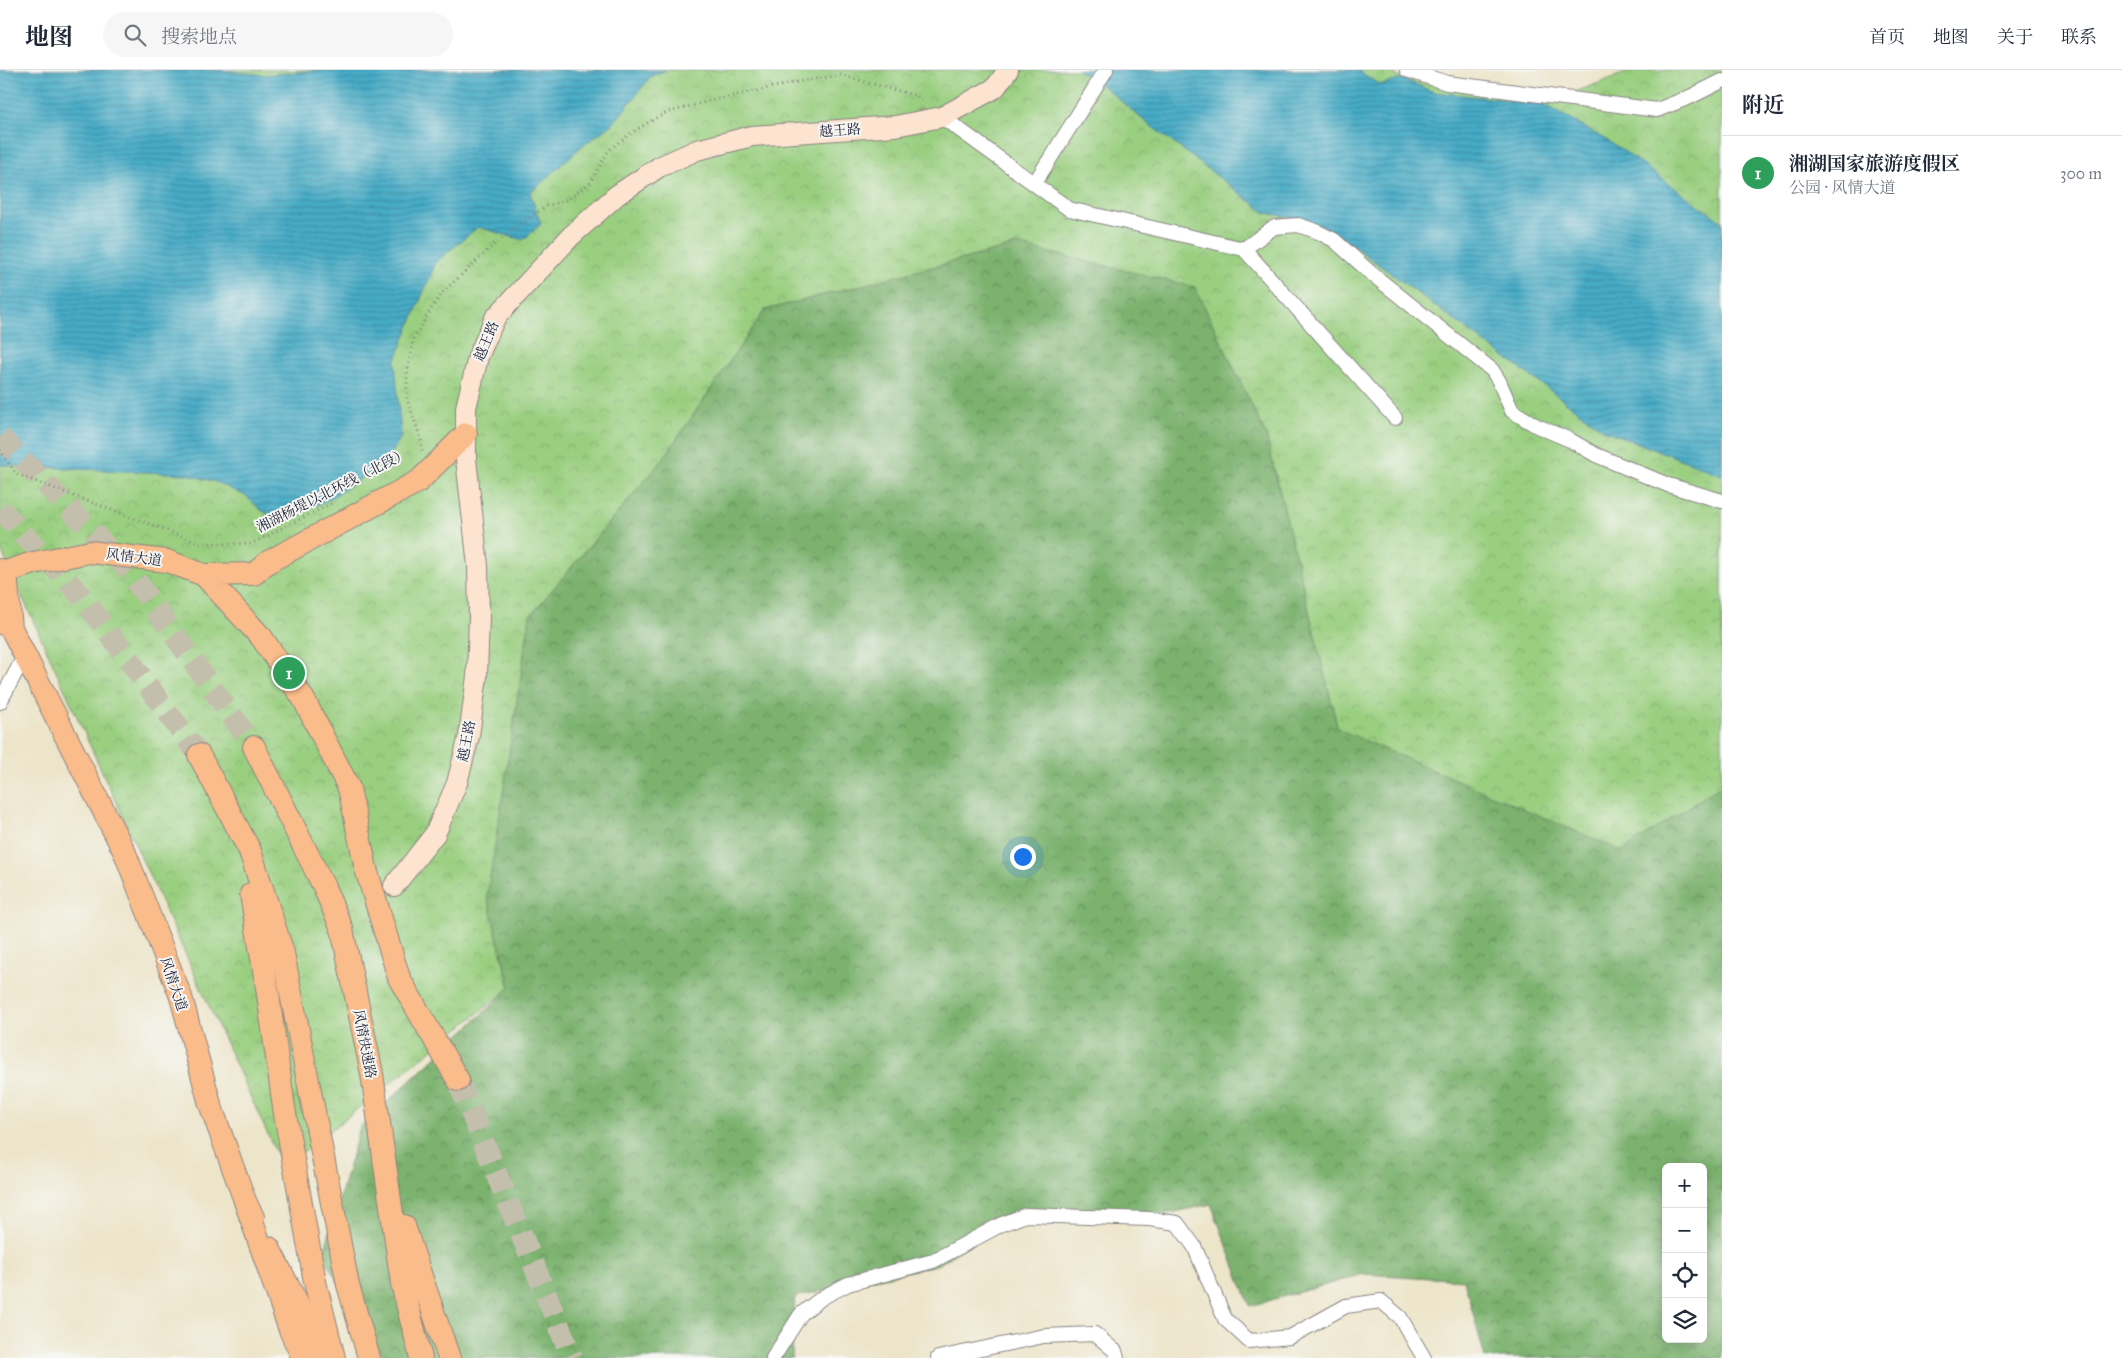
<!DOCTYPE html>
<html lang="zh">
<head>
<meta charset="utf-8">
<style>
	:root { --surface:#fff; --page:#f6f6f7; --text:#1f2937; --muted:#747a83; --line:#e0e1e3; --accent:#d93025 }
	body { margin:0; font-family:"IM FELL Great Primer","Noto Serif SC",serif; background:var(--page); color:var(--text) }
	.controls { position:absolute; right:15px; bottom:15px; display:grid; overflow:hidden; border-radius:8px; box-shadow:0 2px 12px #0003 }
	.controls button { width:45px; height:45px; display:grid; place-items:center; padding:0; border:0; border-bottom:1px solid var(--line); background:var(--surface); color:var(--text); font:25px sans-serif }
	.you { position:absolute; left:1022px; top:786px; width:18px; height:18px; margin:-12px; border:4px solid #fff; border-radius:50%; background:#1a73e8; box-shadow:0 0 0 8px #1a73e833 }
	.badge { display:grid; place-items:center; width:32px; height:32px; border-radius:50%; background:var(--accent); color:#fff; font-size:16px; font-weight:700 }
	.pin { position:absolute; translate:-50% -50%; border:2px solid #fff; box-shadow:0 1px 5px #0006 }
	.list { margin:0; padding:0; list-style:none }
	h2 { display:flex; justify-content:space-between; align-items:center; height:65px; margin:0; padding:0 20px; font-size:21px }
	h2 small { font-size:16px; font-weight:400; color:var(--muted) }
	.list li { display:grid; grid-template-columns:32px 1fr auto; gap:15px; align-items:center; box-sizing:border-box; height:75px; padding:0 20px; border-top:1px solid var(--line) }
	.list b { display:block; font-size:19px; white-space:nowrap }
	.list p { margin:0; font-size:16px; white-space:nowrap; color:var(--muted) }
	.list em { font-size:16px; font-style:normal; color:var(--muted) }
	.icon { flex:none; width:28px; height:28px; fill:none; stroke:currentColor; stroke-width:2; stroke-linecap:round; stroke-linejoin:round }
	.map { position:relative; flex:none; width:1722px; height:1288px; overflow:hidden }
	header { display:flex; align-items:center; gap:30px; box-sizing:border-box; height:70px; padding:0 25px; background:var(--surface); border-bottom:1px solid var(--line) }
	header strong { font-size:24px }
	nav { display:flex; gap:28px; margin-inline-start:auto; font-size:18px }
	.search { width:350px; height:45px; background:var(--page); display:flex; align-items:center; gap:12px; box-sizing:border-box; padding:0 18px; border-radius:28px; color:var(--muted); font-size:19px }
	main { display:flex }
	aside { flex:1; background:var(--surface) }
	.map>svg:first-child { display:block }
	.forest { fill:url(#forest-crowns); stroke:#4e6a54; fill-rule:evenodd }
	.park { fill:url(#park-crowns); stroke:#5e785e }
	.water { fill:url(#water-rules); stroke:#346680 }
	.lines { fill:none; stroke-linecap:round; stroke-linejoin:round }
	.primary-tunnel { stroke:#c4bead; stroke-width:22; stroke-dasharray:22 11; stroke-linecap:butt }
	.trunk-tunnel { stroke:#c4bead; stroke-width:22; stroke-dasharray:22 11; stroke-linecap:butt }
	.minor-casing { stroke:#888482; stroke-width:16 }
	.secondary-casing { stroke:#888482; stroke-width:22 }
	.primary-casing { stroke:#888482; stroke-width:24 }
	.trunk-casing { stroke:#888482; stroke-width:24 }
	.path { stroke:#888482; stroke-width:3; stroke-dasharray:1 4; stroke-linecap:butt }
	.minor { stroke:#fff; stroke-width:14 }
	.secondary { stroke:#fde4d0; stroke-width:20 }
	.primary { stroke:#f9bc8a; stroke-width:22 }
	.trunk { stroke:#f9bc8a; stroke-width:22 }
	.labels { text-anchor:middle; stroke-width:4; stroke-linejoin:round; paint-order:stroke }
	.street-label { font-size:14px; fill:#22223b; stroke:#f6f6f2 }
</style>
</head>
<body>
<header>
<strong>地图</strong>
<div class="search"><svg class="icon" aria-label="search" viewBox="0 0 24 24"><circle cx="10" cy="10" r="6"/><path d="M15 15l6 6"/></svg>搜索地点</div>
<nav><a>首页</a><a>地图</a><a>关于</a><a>联系</a></nav>
</header>
<main>
<div class="map">
<svg width="1722" height="1288" viewBox="0 0 1722 1288">
	<defs>
		<pattern id="forest-crowns" width="20" height="18" patternUnits="userSpaceOnUse" patternTransform="scale(1.25)"><rect width="20" height="18" fill="#7bb26e"/><path d="M2 6a3 3 0 1 1 6 0M12 15a3 3 0 1 1 6 0" fill="none" stroke="#64905c"/></pattern>
		<pattern id="park-crowns" width="20" height="18" patternUnits="userSpaceOnUse" patternTransform="scale(1.25)"><rect width="20" height="18" fill="#9acf80"/><path d="M2 6a3 3 0 1 1 6 0M12 15a3 3 0 1 1 6 0" fill="none" stroke="#84b170"/></pattern>
		<pattern id="water-rules" width="6" height="5" patternUnits="userSpaceOnUse" patternTransform="scale(1.25)"><rect width="6" height="5" fill="#46abc6"/><path d="M0 2.5h6" fill="none" stroke="#3a8ba2"/></pattern>
	</defs>
	<rect width="100%" height="100%" fill="#f6f6f2"/>
	<filter id="ink" filterUnits="userSpaceOnUse"><feTurbulence type="fractalNoise" baseFrequency=".02" numOctaves="2"/><feDisplacementMap in="SourceGraphic" scale="10" xChannelSelector="R" yChannelSelector="G"/><feConvolveMatrix kernelMatrix="1 2 1 2 8 2 1 2 1" color-interpolation-filters="sRGB"/></filter>
	<filter id="wash" filterUnits="userSpaceOnUse"><feTurbulence type="fractalNoise" baseFrequency=".0096" numOctaves="4" result="noise"/><feDisplacementMap in="SourceGraphic" scale="20" xChannelSelector="R" yChannelSelector="G"/><feGaussianBlur stdDeviation="1.12" result="paint"/><feColorMatrix in="noise" values="0 0 0 0 0 0 0 0 0 0 0 0 0 0 0 0 0 1.4 0 .05"/><feComposite in="paint" operator="in"/></filter>
	<g filter="url(#wash)">
		<rect width="100%" height="100%" fill="#ede5ca"/>
		<path class="forest" d="M 1017,175 L 1195,217 L 1266,365 L 1338,659 L 1722,717 L 1722,1288 L 1485,1288 L 1464,1210 L 1364,1204 L 1250,1236 L 1211,1134 L 1139,1150 L 1023,1140 L 937,1195 L 795,1227 L 792,1288 L 387,1288 L 379,1281 L 323,1186 L 360,1057 L 510,918 L 487,827 L 530,546 L 663,389 L 765,240 ZM 1666,1097 L 1703,1097 L 1703,1269 L 1666,1269 Z"/>
		<path class="park" d="M 0,0 L 1388,0 L 1402,9 L 1543,34 L 1633,0 L 1722,0 L 1722,719 L 1719,717 L 1622,781 L 1338,659 L 1266,365 L 1195,217 L 1017,175 L 765,240 L 663,389 L 530,546 L 487,827 L 510,918 L 283,1098 L 0,478 Z"/>
		<path class="water" d="M 0,0 L 215,0 L 264,5 L 325,0 L 666,0 L 651,6 L 613,54 L 583,75 L 530,123 L 541,154 L 523,170 L 478,157 L 436,192 L 395,291 L 401,367 L 385,392 L 328,430 L 291,446 L 275,448 L 261,440 L 246,426 L 216,412 L 186,404 L 0,395 Z
			M 1078,0 L 1357,0 L 1381,15 L 1402,9 L 1434,22 L 1544,34 L 1618,77 L 1722,152 L 1722,405 L 1604,360 L 1344,169 L 1306,150 L 1266,143 L 1142,49 L 1103,16 Z"/>
	</g>
	<g filter="url(#ink)">
		<g class="lines">
			<path class="primary-tunnel" d="M 458,1010 L 572,1288"/>
			<path class="trunk-tunnel" d="M 0,367 L 126,497 L 254,677
				M 0,439 L 83,528 L 199,685"/>
			<g class="minor-casing">
				<path id="minor" d="M 1407,0 L 1447,13 L 1657,40 L 1690,27 L 1722,11
					M 942,47 L 1069,139 L 1244,179 L 1395,348
					M 1034,114 L 1106,0
					M 1244,179 L 1274,157 L 1298,155 L 1316,161 L 1334,170 L 1372,204 L 1492,300 L 1499,311 L 1512,341 L 1537,356 L 1570,370 L 1596,385 L 1668,415 L 1722,431
					M 0,632 L 25,585
					M 773,1288 L 801,1244 L 823,1227 L 848,1214 L 933,1191 L 1002,1154 L 1026,1145 L 1149,1149 L 1177,1153 L 1194,1176 L 1225,1249 L 1249,1271 L 1290,1267 L 1346,1236 L 1381,1231 L 1400,1247 L 1424,1288
					M 938,1288 L 1044,1266 L 1095,1264 L 1115,1281 L 1117,1288"/>
			</g>
			<g class="secondary-casing">
				<path id="secondary" d="M 394,816 L 435,764 L 457,713 L 469,666 L 477,606 L 479,547 L 478,496 L 466,389 L 466,338 L 478,287 L 495,248 L 571,166 L 617,125 L 659,97 L 697,80 L 752,66 L 895,56 L 942,47 L 995,18 L 1008,0"/>
			</g>
			<g class="primary-casing">
				<path id="primary" d="M 0,500 L 6,502 L 33,493 L 90,482 L 167,491 L 204,505 L 262,568 L 303,628 L 349,718 L 366,799 L 399,908 L 458,1010
					M 6,502 L 11,558
					M 204,505 L 254,504 L 268,492 L 419,411 L 466,364
					M 0,552 L 11,558 L 125,783 L 181,927 L 210,1034 L 245,1131 L 253,1147
					M 269,1178 L 325,1288"/>
			</g>
			<g class="trunk-casing">
				<path id="trunk" d="M 254,677 L 324,817 L 342,859 L 372,1004 L 402,1214 L 421,1288
					M 199,685 L 250,781 L 283,883 L 348,1215 L 369,1288
					M 251,824 L 268,924 L 284,1038 L 315,1212 L 334,1288
					M 245,1131 L 290,1260 L 303,1288
					M 404,1156 L 449,1288"/>
			</g>
			<path class="path" d="M 0,380 L 16,404 L 200,473 L 251,474 L 332,433
				M 422,381 L 421,369 L 407,329 L 407,304 L 413,270 L 431,239 L 444,221 L 497,172 L 546,136 L 567,130 L 590,113 L 609,80 L 634,61 L 663,44 L 709,31 L 797,12 L 840,5 L 917,26 L 924,32"/>
			<use href="#minor" class="minor"/>
			<use href="#secondary" class="secondary"/>
			<use href="#primary" class="primary"/>
			<use href="#trunk" class="trunk"/>
		</g>
	</g>
	<g class="labels">
		<g class="street-label">
			<text transform="translate(840 60) rotate(-4)" y="5">越王路</text>
			<text transform="translate(486 271) rotate(-67)" y="5">越王路</text>
			<text transform="translate(332 420) rotate(-27)" y="5">湘湖杨堤以北环线（北段）</text>
			<text transform="translate(134 487) rotate(7)" y="5">风情大道</text>
			<text transform="translate(466 671) rotate(-79)" y="5">越王路</text>
			<text transform="translate(174 914) rotate(71)" y="5">风情大道</text>
			<text transform="translate(365 974) rotate(79)" y="5">风情快速路</text>
		</g>
	</g>
</svg>
<div class="controls">
<button>+</button>
<button>−</button>
<button><svg class="icon" aria-label="locate" viewBox="0 0 24 24"><circle cx="12" cy="12" r="6"/><path d="M12 2v4M12 18v4M2 12h4M18 12h4"/></svg></button>
<button><svg class="icon" aria-label="layers" viewBox="0 0 24 24"><path d="M12 4l9 5-9 5-9-5zM3 14l9 5 9-5"/></svg></button>
</div>
<div class="you"></div>
<div class="pin badge" style="left:289px;top:603px;background:#2e9e5b">1</div>
</div>
<aside>
<h2>附近<small></small></h2>
<ul class="list">
<li><span class="badge" style="background:#2e9e5b">1</span><div><b>湘湖国家旅游度假区</b><p>公园 · 风情大道</p></div><em>300 m</em></li>
</ul>
</aside>
</main>
</body>
</html>
